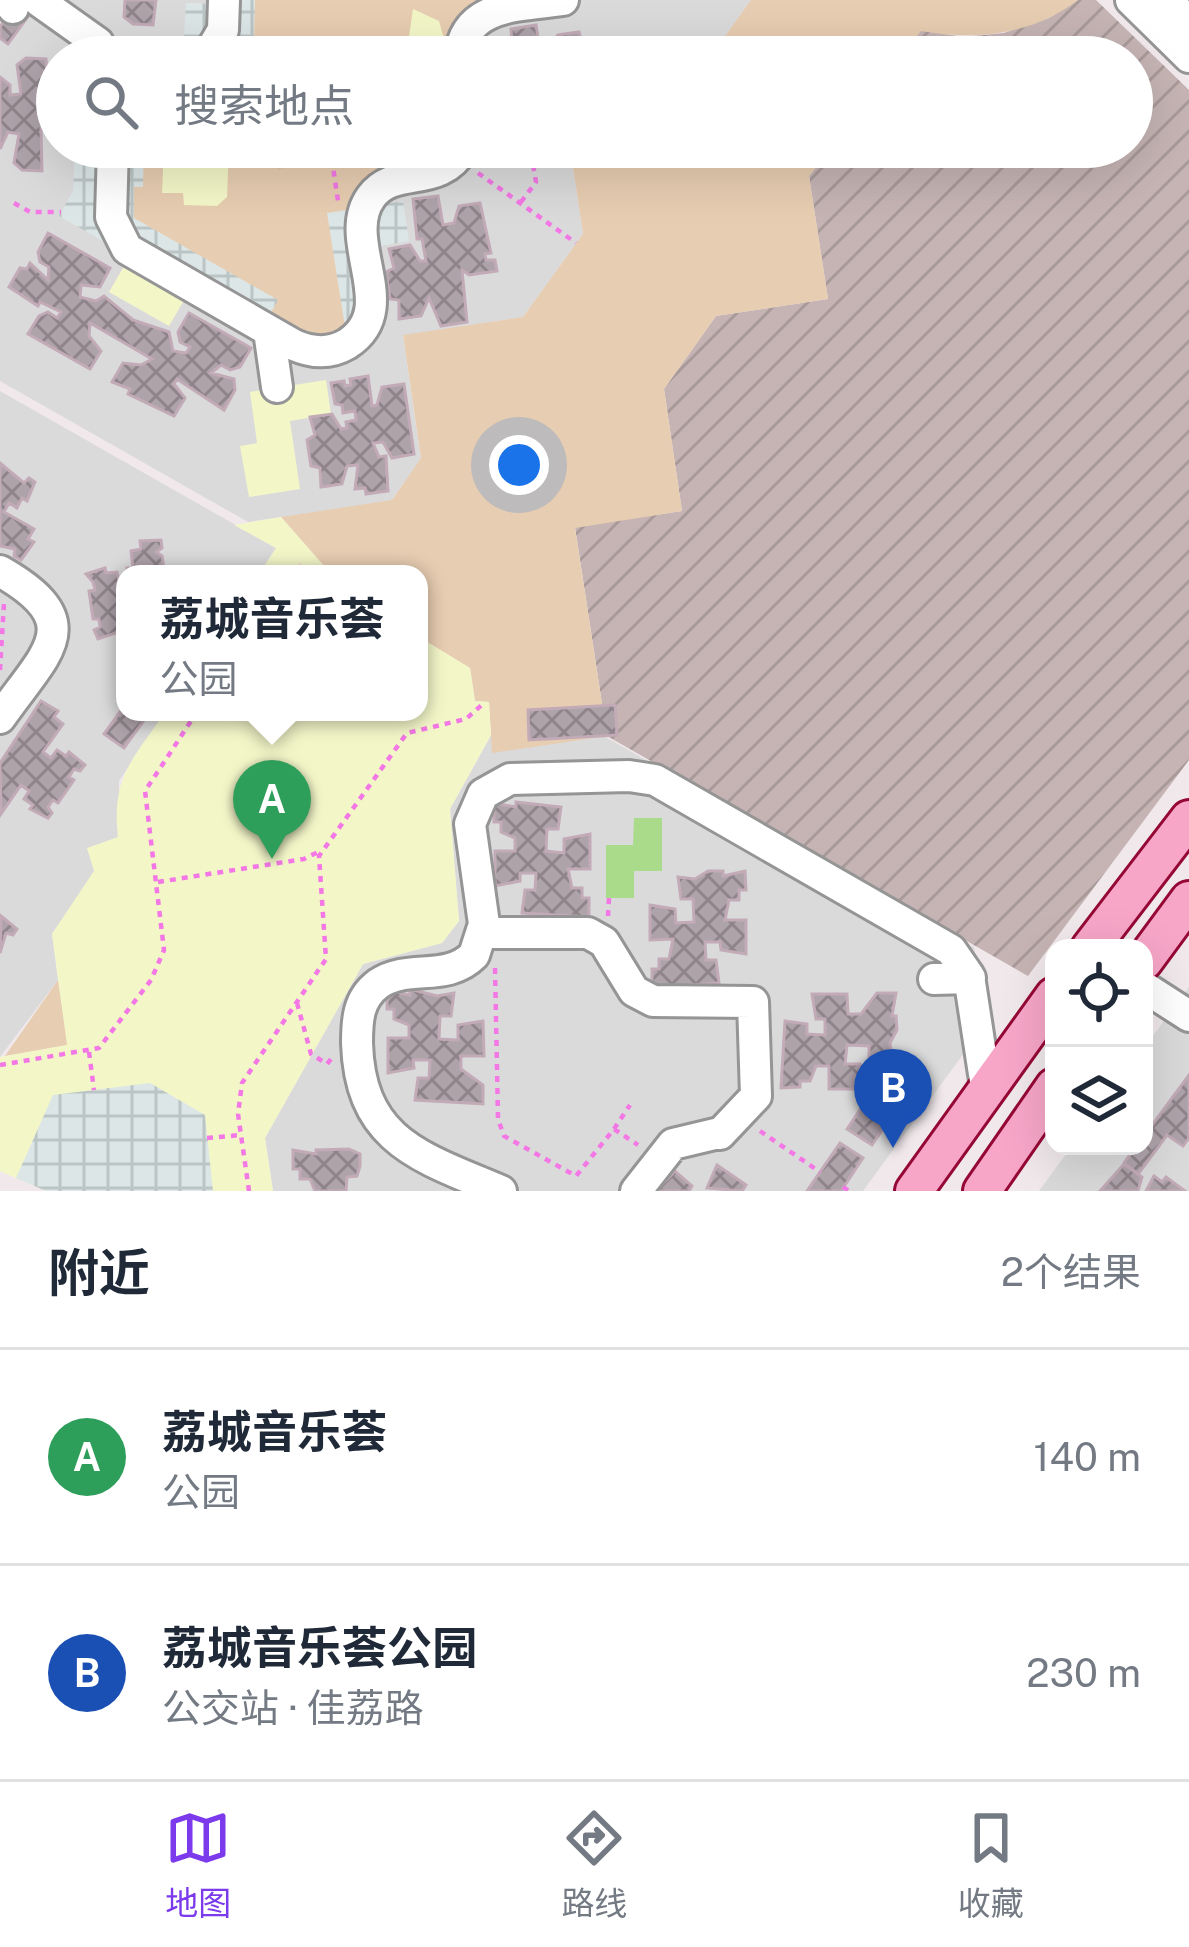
<!DOCTYPE html>
<html lang="zh">
<head>
<meta charset="utf-8">
<style>
	:root { --surface:#fff; --page:#f6f6f7; --text:#1f2937; --muted:#747a83; --line:#e0e1e3; --accent:#7c3aed }
	body { margin:0; font-family:"Public Sans","Noto Sans SC",sans-serif; background:var(--page); color:var(--text) }
	.controls { position:absolute; right:36px; bottom:36px; display:grid; overflow:hidden; border-radius:24px; box-shadow:0 12px 48px #0002 }
	.controls button { width:108px; height:108px; display:grid; place-items:center; padding:0; border:0; border-bottom:3px solid var(--line); background:var(--surface); color:var(--text); font:60px sans-serif }
	.you { position:absolute; left:519px; top:465px; width:42px; height:42px; margin:-30px; border:9px solid #fff; border-radius:50%; background:#1a73e8; box-shadow:0 0 0 18px #1a73e833 }
	.badge { display:grid; place-items:center; width:78px; height:78px; border-radius:50%; background:var(--accent); color:#fff; font-size:39px; font-weight:700 }
	.pin { position:absolute; translate:-50% -99px; filter:drop-shadow(0 3px 6px #0008) }
	.pin::after { content:''; position:absolute; top:63px; width:42px; height:36px; background:inherit; clip-path:polygon(0 0,100% 0,50% 100%) }
	.popup { position:absolute; left:116px; top:565px; width:312px; height:156px; box-sizing:border-box; display:grid; place-content:center; border-radius:24px; background:var(--surface); filter:drop-shadow(0 3px 9px #0005); font-size:39px; white-space:nowrap; color:var(--muted) }
	.popup b { font-size:45px; color:var(--text) }
	.popup::after { content:''; position:absolute; left:50%; top:100%; margin-left:-24px; border:24px solid transparent; border-top-color:var(--surface) }
	.list { margin:0; padding:0; list-style:none }
	h2 { display:flex; justify-content:space-between; align-items:center; height:156px; margin:0; padding:0 48px; font-size:51px }
	h2 small { font-size:39px; font-weight:400; color:var(--muted) }
	.list li { display:grid; grid-template-columns:78px 1fr auto; gap:36px; align-items:center; box-sizing:border-box; height:216px; padding:0 48px; border-top:3px solid var(--line) }
	.list b { display:block; font-size:45px; white-space:nowrap }
	.list p { margin:0; font-size:39px; white-space:nowrap; color:var(--muted) }
	.list em { font-size:39px; font-style:normal; color:var(--muted) }
	.icon { flex:none; width:66px; height:66px; fill:none; stroke:currentColor; stroke-width:2; stroke-linecap:round; stroke-linejoin:round }
	.map { position:relative; flex:none; width:1189px; height:1191px; overflow:hidden }
	.search { position:absolute; background:var(--surface); box-shadow:0 12px 48px #0002; left:36px; right:36px; top:36px; height:132px; display:flex; align-items:center; gap:30px; box-sizing:border-box; padding:0 42px; border-radius:66px; color:var(--muted); font-size:45px }
	.sheet { height:588px; background:var(--surface) }
	nav { display:flex; justify-content:space-around; align-items:center; box-sizing:border-box; height:168px; border-top:3px solid var(--line); background:var(--surface); font-size:33px; color:var(--muted) }
	nav a { display:grid; justify-items:center; gap:6px }
	nav .on { color:var(--accent) }
	.map>svg:first-child { display:block }
	.residential { fill:#dbdadb }
	.construction { fill:url(#construction-furrows) }
	.grass { fill:#e7cdb1 }
	.park { fill:#f3f7c8 }
	.pitch { fill:#a9db8a }
	.plaza { fill:url(#plaza-grid) }
	.building { fill:url(#building-cross-hatch); stroke:#c2abb7; stroke-width:3 }
	.lines { fill:none; stroke-linecap:round; stroke-linejoin:round }
	.minor-casing { stroke:#959595; stroke-width:36 }
	.major-casing { stroke:#950835; stroke-width:42 }
	.path { stroke:#f377e5; stroke-width:4.5; stroke-dasharray:6 6; stroke-linecap:butt }
	.minor { stroke:#fff; stroke-width:30 }
	.major { stroke:#f7a6c8; stroke-width:36 }
</style>
</head>
<body>
<div class="map">
<svg width="1189" height="1191" viewBox="0 0 1189 1191">
	<defs>
		<pattern id="construction-furrows" width="10" height="10" patternUnits="userSpaceOnUse" patternTransform="scale(3)"><rect width="10" height="10" fill="#c5b4b3"/><path d="M-1 1l2-2M0 10L10 0M9 11l2-2" fill="none" stroke="#a99a9a"/></pattern>
		<pattern id="plaza-grid" width="8" height="8" patternUnits="userSpaceOnUse" patternTransform="scale(3)"><rect width="8" height="8" fill="#dce6e6"/><path d="M0 4h8M4 0v8" fill="none" stroke="#bcc5c5"/></pattern>
		<pattern id="building-cross-hatch" width="8" height="8" patternUnits="userSpaceOnUse" patternTransform="scale(3)"><rect width="8" height="8" fill="#afa3aa"/><path d="M0 0l8 8M0 8l8-8" fill="none" stroke="#8e848a"/></pattern>
	</defs>
	<rect width="100%" height="100%" fill="#f0e8eb"/>
	<path class="residential" d="M 10,0 L 751,0 L 710,57 L 57,57 L 57,147 L 570,147 L 583,234 L 523,317 L 403,336 L 421,459 L 391,501 L 248,522 L 0,381 L 0,14 Z
		M 0,391 L 276,548 L 259,574 L 125,574 L 125,712 L 165,712 L 119,781 L 119,837 L 52,934 L 58,980 L 0,1057 Z
		M 518,687 L 974,947 L 986,1023 L 863,1191 L 273,1191 L 265,1138 L 363,964 L 442,943 L 459,921 L 450,809 Z
		M 1189,987 L 1189,1191 L 1039,1191 L 1072,1146 L 1144,1146 L 1144,1048 Z"/>
	<path class="construction" d="M 1078,0 L 1096,0 L 1189,90 L 1189,760 L 1028,976 L 607,736 L 575,527 L 682,511 L 664,389 L 716,316 L 828,299 L 809,176 L 832,147 L 1132,147 L 1132,57 L 900,57 L 921,30 L 962,37 L 1004,33 L 1049,18 Z"/>
	<path class="grass" d="M 234,0 L 495,0 L 450,57 L 221,57 Z
		M 751,0 L 1078,0 C 1032,35 976,41 921,31 L 900,57 L 710,57 Z
		M 123,147 L 453,147 L 392,171 L 346,332 L 318,341 L 134,241 Z
		M 570,147 L 832,147 L 809,176 L 828,299 L 716,316 L 664,389 L 682,511 L 575,528 L 607,736 L 492,753 L 489,702 L 475,701 L 470,668 L 419,637 L 419,574 L 331,574 L 281,517 L 392,500 L 421,458 L 403,335 L 523,317 L 583,234 Z
		M 58,980 L 68,1045 L 5,1056 Z"/>
	<path class="park" d="M 413,9 L 439,21 L 449,57 L 406,57 Z
		M 164,147 L 229,147 L 227,197 L 217,206 L 184,205 L 183,193 L 162,193 Z
		M 130,256 L 190,290 L 169,326 L 109,292 Z
		M 326,380 L 331,414 L 290,421 L 300,489 L 249,497 L 240,446 L 257,443 L 250,392 Z
		M 281,517 L 331,574 L 259,574 L 276,548 L 234,525 Z
		M 419,637 L 470,668 L 475,701 L 489,702 L 491,735 L 450,809 L 459,921 L 442,943 L 363,964 L 265,1138 L 273,1191 L 46,1191 L 0,1171 L 0,1057 L 67,1045 L 52,934 L 94,871 L 87,848 L 118,837 C 111,778 133,759 165,712 L 419,712 Z"/>
	<path class="pitch" d="M 634,818 L 662,818 L 662,871 L 634,871 L 634,898 L 606,898 L 606,845 L 633,845 Z"/>
	<path class="plaza" d="M 220,0 L 255,0 L 254,40 L 184,37 L 186,3 L 219,4 Z
		M 110,147 L 144,147 L 143,187 L 134,187 L 134,218 L 278,300 L 261,331 L 59,216 L 73,191 L 75,150 Z
		M 403,201 L 409,241 L 368,248 L 379,322 L 345,327 L 327,213 Z
		M 150,1083 L 205,1115 L 213,1191 L 46,1191 L 16,1178 L 53,1095 Z"/>
	<path class="building" d="M 19,0 L 40,0 L 8,44 L 0,38 L 0,27 Z
		M 125,0 L 156,0 L 153,25 L 133,24 L 124,17 Z
		M 536,25 L 541,55 L 553,53 L 551,43 L 558,35 L 579,32 L 586,57 L 513,57 L 511,29 Z
		M 26,58 L 46,59 L 48,85 L 42,85 L 42,102 L 56,101 L 57,96 L 57,147 L 55,135 L 41,128 L 42,171 L 22,170 L 14,163 L 19,134 L 8,132 L 0,149 L 0,77 L 10,85 L 10,95 L 21,94 L 17,65 Z
		M 438,196 L 443,225 L 454,223 L 459,206 L 480,203 L 491,253 L 485,254 L 486,260 L 495,260 L 497,271 L 469,275 L 462,270 L 467,322 L 441,326 L 429,298 L 421,316 L 399,319 L 399,300 L 390,299 L 386,272 L 394,268 L 389,249 L 410,245 L 420,261 L 426,261 L 422,239 L 417,239 L 413,199 Z
		M 48,233 L 110,268 L 100,287 L 81,285 L 80,297 L 96,301 L 104,296 L 133,320 L 169,332 L 173,351 L 186,353 L 190,347 L 180,342 L 178,332 L 189,313 L 251,348 L 240,367 L 230,370 L 221,365 L 211,373 L 234,379 L 235,390 L 224,410 L 177,379 L 174,384 L 185,398 L 174,416 L 128,394 L 130,389 L 112,382 L 123,363 L 141,365 L 152,359 L 90,323 L 89,336 L 101,351 L 90,369 L 28,334 L 39,316 L 48,312 L 57,318 L 61,312 L 40,302 L 38,306 L 9,287 L 20,268 L 27,269 L 30,263 L 48,280 L 49,267 L 40,262 L 38,252 Z
		M 368,376 L 372,406 L 377,405 L 382,387 L 404,384 L 414,454 L 392,458 L 383,442 L 373,443 L 379,457 L 386,456 L 388,491 L 366,494 L 365,488 L 355,489 L 358,465 L 347,466 L 342,484 L 321,487 L 320,468 L 311,466 L 307,440 L 315,435 L 310,417 L 332,414 L 341,429 L 347,428 L 346,422 L 356,420 L 355,411 L 343,413 L 342,405 L 335,404 L 331,383 L 344,381 L 345,386 L 351,385 L 350,379 Z
		M 0,463 L 24,483 L 29,478 L 35,482 L 27,501 L 22,498 L 17,508 L 9,503 L 4,512 L 34,529 L 28,539 L 34,542 L 21,560 L 14,556 L 15,549 L 0,546 Z
		M 161,540 L 162,548 L 156,552 L 162,556 L 165,574 L 127,574 L 127,568 L 133,568 L 131,551 L 141,549 L 140,541 Z
		M 105,568 L 106,573 L 117,572 L 119,581 L 125,580 L 125,630 L 98,639 L 94,630 L 100,627 L 99,619 L 93,619 L 89,591 L 95,590 L 93,582 L 86,574 Z
		M 41,701 L 58,711 L 54,717 L 63,724 L 43,752 L 51,758 L 57,750 L 66,756 L 69,752 L 85,765 L 80,771 L 74,769 L 69,777 L 74,780 L 58,803 L 53,800 L 48,807 L 52,813 L 48,818 L 30,809 L 33,805 L 24,799 L 29,791 L 21,785 L 1,814 L 0,763 Z
		M 125,705 L 125,712 L 150,712 L 124,748 L 104,734 Z
		M 615,705 L 617,735 L 529,740 L 528,710 Z
		M 516,802 L 561,807 L 558,829 L 547,829 L 546,851 L 564,853 L 564,839 L 590,834 L 590,869 L 568,869 L 572,888 L 582,888 L 582,898 L 589,898 L 589,917 L 522,913 L 525,890 L 535,890 L 536,873 L 520,873 L 520,881 L 495,886 L 495,851 L 515,851 L 515,838 L 501,832 L 501,822 L 494,822 L 494,803 L 516,807 Z
		M 708,871 L 723,871 L 723,876 L 745,871 L 746,890 L 739,890 L 739,900 L 729,900 L 725,920 L 746,920 L 746,954 L 721,950 L 720,942 L 705,942 L 706,960 L 716,960 L 719,983 L 652,988 L 652,969 L 659,969 L 659,959 L 669,959 L 673,939 L 650,940 L 650,905 L 675,909 L 676,923 L 694,922 L 693,899 L 681,899 L 678,877 L 695,879 Z
		M 1,916 L 17,929 L 13,935 L 6,933 L 0,953 Z
		M 410,989 L 437,996 L 454,993 L 451,1016 L 440,1016 L 439,1039 L 458,1040 L 458,1025 L 483,1021 L 484,1056 L 461,1056 L 461,1069 L 483,1085 L 483,1104 L 415,1100 L 418,1078 L 429,1078 L 430,1060 L 413,1060 L 414,1068 L 388,1073 L 388,1038 L 409,1038 L 409,1025 L 394,1019 L 394,1009 L 387,1009 L 387,990 L 410,995 Z
		M 877,993 L 896,993 L 892,1016 L 896,1016 L 897,1030 L 890,1043 L 892,1060 L 869,1057 L 869,1046 L 847,1045 L 845,1064 L 860,1064 L 864,1089 L 829,1089 L 829,1066 L 816,1066 L 810,1081 L 800,1081 L 800,1087 L 781,1088 L 785,1021 L 807,1024 L 807,1034 L 825,1035 L 825,1019 L 816,1019 L 812,994 L 847,994 L 848,1014 L 861,1014 Z
		M 893,1061 L 918,1078 L 872,1145 L 847,1129 Z
		M 1189,1075 L 1189,1138 L 1183,1146 L 1167,1135 L 1138,1174 L 1124,1163 L 1136,1146 L 1144,1146 L 1144,1136 Z
		M 840,1143 L 863,1158 L 841,1191 L 807,1191 Z
		M 349,1149 L 360,1154 L 360,1166 L 357,1176 L 347,1177 L 346,1191 L 315,1191 L 310,1179 L 300,1179 L 300,1169 L 293,1169 L 293,1150 L 316,1154 L 316,1150 Z
		M 1124,1164 L 1142,1177 L 1138,1191 L 1100,1191 Z
		M 717,1165 L 746,1185 L 742,1191 L 707,1188 Z
		M 675,1171 L 692,1186 L 689,1191 L 656,1191 Z
		M 1154,1176 L 1162,1182 L 1166,1177 L 1185,1191 L 1146,1191 Z"/>
	<g class="lines">
		<g class="minor-casing">
			<path id="minor" d="M 7,0 L 13,8
				M 1131,0 L 1189,57
				M 1166,0 L 1189,22
				M 39,1 L 98,43
				M 207,57 L 223,30 L 224,0
				M 460,57 C 464,3 521,6 563,0
				M 113,147 L 111,217 L 127,249 L 294,345 C 312,353 330,354 347,344 C 403,308 339,241 371,197 C 395,164 439,191 464,147
				M 269,331 L 277,387
				M 0,571 C 91,623 46,652 0,718
				M 483,933 L 588,933 L 604,942 L 634,991 L 653,1001 L 753,1002 L 756,1096 L 720,1134
				M 934,979 L 970,978
				M 1144,987 L 1189,1016
				M 501,1191 C 421,1157 360,1142 357,1043 C 357,1020 358,999 378,984 C 409,963 446,983 474,955 L 484,924 L 470,824 L 483,794 L 510,779 L 629,776 L 655,780 L 951,950 L 969,976 L 986,1087
				M 636,1191 L 673,1144 L 719,1133"/>
		</g>
		<g class="major-casing">
			<path id="major" d="M 1090,948 L 1189,819
				M 1144,961 L 1189,900
				M 914,1191 L 1054,996
				M 982,1191 L 1054,1087"/>
		</g>
		<path class="path" d="M 246,44 L 259,57
			M 264,147 L 280,166 L 294,147
			M 330,147 L 338,201
			M 478,173 L 576,243
			M 521,202 L 536,182 L 530,147
			M 14,203 L 30,212 L 61,212
			M 293,574 L 300,564
			M 0,670 L 4,603
			M 158,882 L 304,859 L 322,850
			M 608,916 L 609,898
			M 495,968 L 498,1119 L 504,1136 L 576,1176 L 614,1129 L 638,1145
			M 297,1003 L 311,1054 L 327,1064 L 331,1059
			M 89,1052 L 94,1090
			M 0,1065 L 99,1048 L 151,980 L 164,950 L 145,791 L 197,712
			M 614,1129 L 630,1105
			M 760,1131 L 820,1172
			M 207,1138 L 241,1135
			M 843,1187 L 849,1191
			M 249,1191 L 238,1114 L 242,1083 L 326,959 L 319,856 L 407,733 L 466,719 L 485,702"/>
		<use href="#minor" class="minor"/>
		<use href="#major" class="major"/>
	</g>
</svg>
<div class="controls">
<button><svg class="icon" aria-label="locate" viewBox="0 0 24 24"><circle cx="12" cy="12" r="6"/><path d="M12 2v4M12 18v4M2 12h4M18 12h4"/></svg></button>
<button><svg class="icon" aria-label="layers" viewBox="0 0 24 24"><path d="M12 4l9 5-9 5-9-5zM3 14l9 5 9-5"/></svg></button>
</div>
<div class="you"></div>
<div class="pin badge" style="left:272px;top:859px;background:#2e9e5b">A</div>
<div class="popup"><b>荔城音乐荟</b>公园</div>
<div class="pin badge" style="left:893px;top:1148px;background:#1a4fb4">B</div>
<div class="search"><svg class="icon" aria-label="search" viewBox="0 0 24 24"><circle cx="10" cy="10" r="6"/><path d="M15 15l6 6"/></svg>搜索地点</div>
</div>
<section class="sheet">
<h2>附近<small>2个结果</small></h2>
<ul class="list">
<li><span class="badge" style="background:#2e9e5b">A</span><div><b>荔城音乐荟</b><p>公园</p></div><em>140 m</em></li>
<li><span class="badge" style="background:#1a4fb4">B</span><div><b>荔城音乐荟公园</b><p>公交站 · 佳荔路</p></div><em>230 m</em></li>
</ul>
</section>
<nav>
<a class="on"><svg class="icon" aria-label="map" viewBox="0 0 24 24"><path d="M3 6l6-2 6 2 6-2v14l-6 2-6-2-6 2zM9 4v14M15 6v14"/></svg>地图</a>
<a><svg class="icon" aria-label="directions" viewBox="0 0 24 24"><path d="M12 3l9 9-9 9-9-9zM9 14v-3h6M13 9l2 2-2 2"/></svg>路线</a>
<a><svg class="icon" aria-label="saved" viewBox="0 0 24 24"><path d="M7 4h10v16l-5-4-5 4z"/></svg>收藏</a>
</nav>
</body>
</html>
